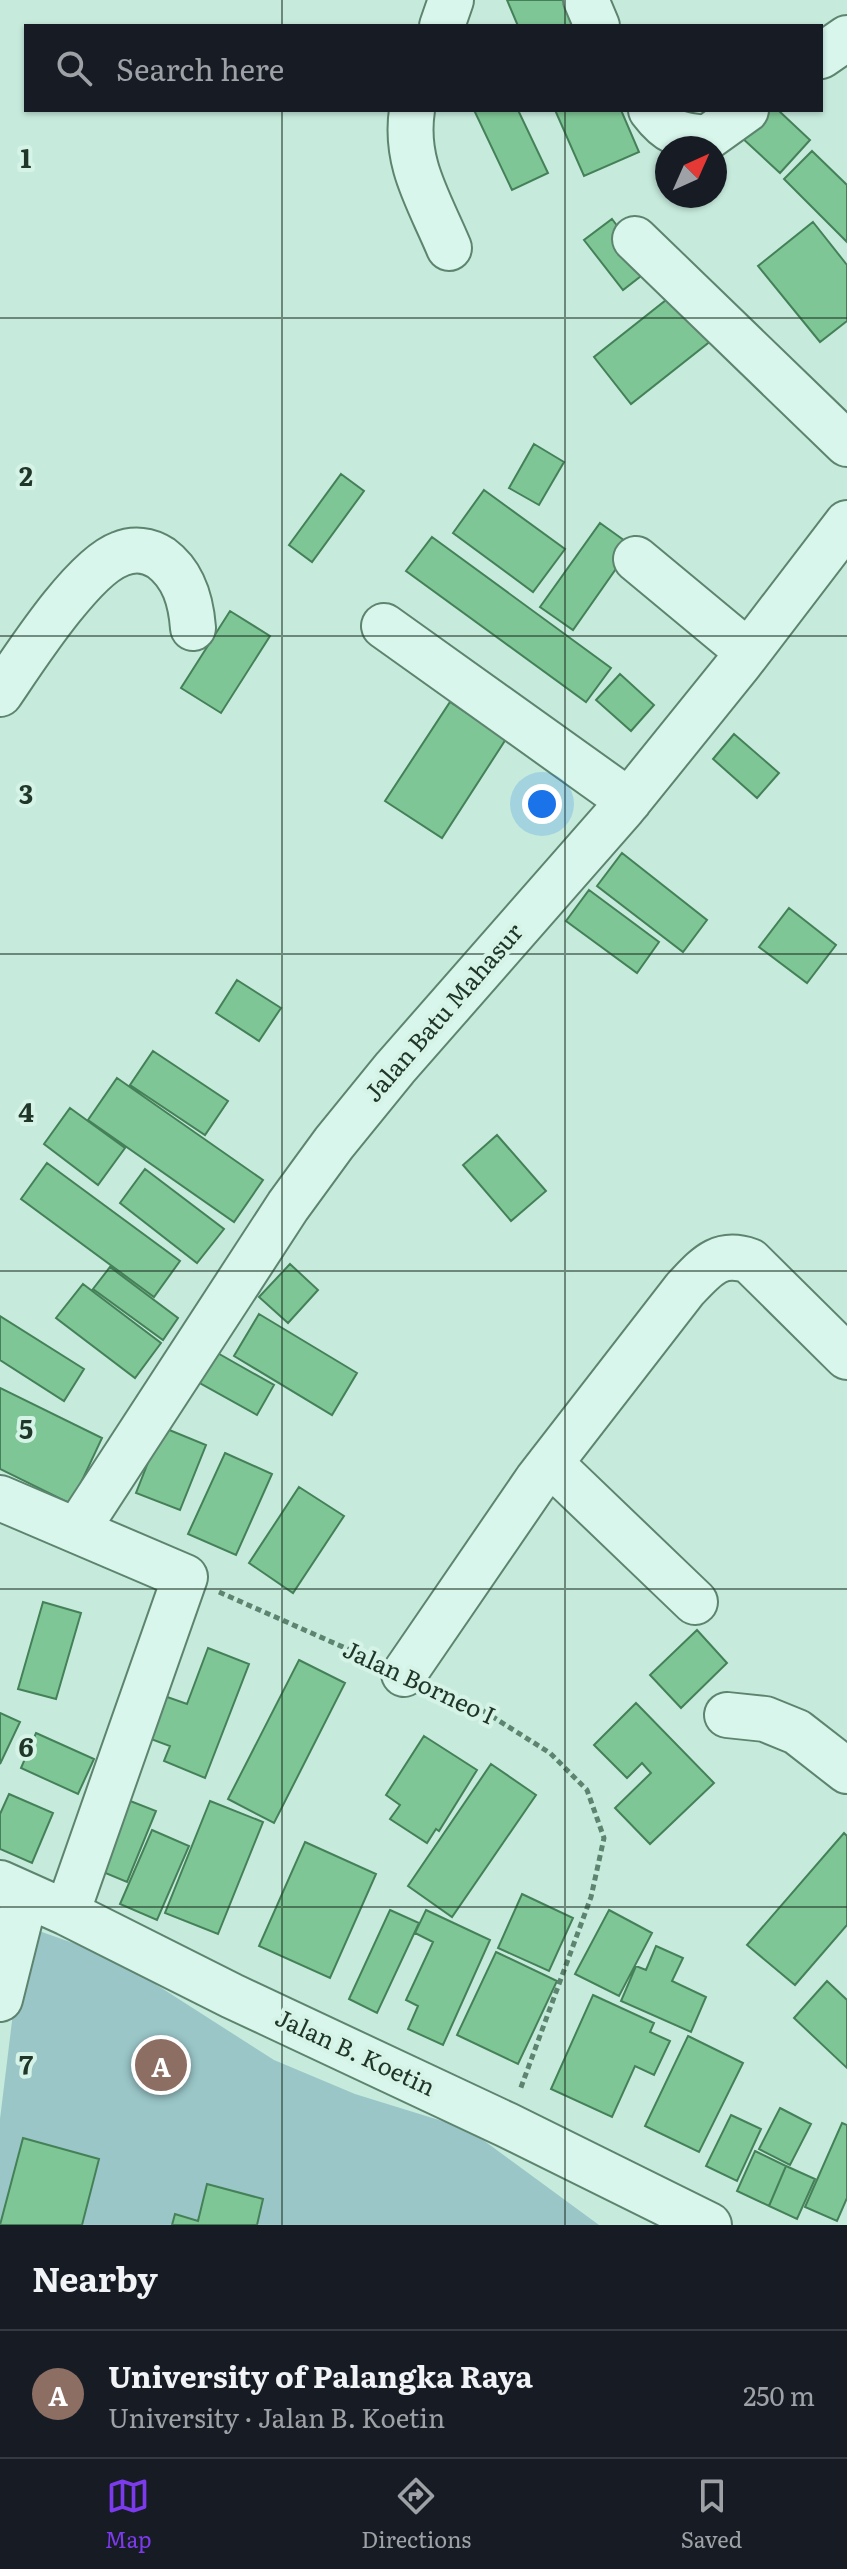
<!DOCTYPE html>
<html lang="en">
<head>
<meta charset="utf-8">
<style>
	:root { --surface:#171b24; --page:#242831; --text:#f1f3f6; --muted:#9ea1a6; --line:#363941; --accent:#7c3aed }
	body { margin:0; font-family:Literata,serif; background:var(--page); color:var(--text) }
	.compass { position:absolute; left:655px; top:136px; width:72px; height:72px; border-radius:50%; background:var(--surface); box-shadow:0 2px 6px #0004; rotate:45deg }
	.you { position:absolute; left:542px; top:804px; width:28px; height:28px; margin:-20px; border:6px solid #fff; border-radius:50%; background:#1a73e8; box-shadow:0 0 0 12px #1a73e833 }
	.badge { display:grid; place-items:center; width:52px; height:52px; border-radius:50%; background:var(--accent); color:#fff; font-size:26px; font-weight:700 }
	.pin { position:absolute; translate:-50% -50%; border:4px solid #fff; box-shadow:0 2px 8px #0006 }
	.list { margin:0; padding:0; list-style:none }
	h2 { display:flex; justify-content:space-between; align-items:center; height:104px; margin:0; padding:0 32px; font-size:34px }
	h2 small { font-size:26px; font-weight:400; color:var(--muted) }
	.list li { display:grid; grid-template-columns:52px 1fr auto; gap:24px; align-items:center; box-sizing:border-box; height:128px; padding:0 32px; border-top:2px solid var(--line) }
	.list b { display:block; font-size:30px; white-space:nowrap }
	.list p { margin:0; font-size:26px; white-space:nowrap; color:var(--muted) }
	.list em { font-size:26px; font-style:normal; color:var(--muted) }
	.icon { flex:none; width:44px; height:44px; fill:none; stroke:currentColor; stroke-width:2; stroke-linecap:round; stroke-linejoin:round }
	.map { position:relative; flex:none; width:847px; height:2225px; overflow:hidden }
	.search { position:absolute; background:var(--surface); box-shadow:0 2px 6px #0004; left:24px; right:24px; top:24px; height:88px; display:flex; align-items:center; gap:20px; box-sizing:border-box; padding:0 28px; border-radius:0px; color:var(--muted); font-size:30px }
	.sheet { height:232px; background:var(--surface) }
	nav { display:flex; justify-content:space-around; align-items:center; box-sizing:border-box; height:112px; border-top:2px solid var(--line); background:var(--surface); font-size:22px; color:var(--muted) }
	nav a { display:grid; justify-items:center; gap:4px }
	nav .on { color:var(--accent) }
	.map>svg:first-child { display:block }
	.green { fill:#9ac6c8 }
	.building { fill:#7fc696; stroke:#458158; stroke-width:2 }
	.lines { fill:none; stroke-linecap:round; stroke-linejoin:round }
	.minor-casing { stroke:#5d846f; stroke-width:48 }
	.path { stroke:#5d846f; stroke-width:5; stroke-dasharray:6 4; stroke-linecap:butt }
	.minor { stroke:#d8f6eb; stroke-width:44 }
	.grid { fill:none; stroke:#203628; stroke-width:2; stroke-opacity:0.55 }
	.labels { text-anchor:middle; stroke-width:8; stroke-linejoin:round; paint-order:stroke }
	.street-label { font-size:24px; fill:#203628; stroke:#d5f3e7 }
	.grid-label { font-size:26px; text-anchor:middle; font-weight:bold; fill:#203628; stroke:#d5f3e7; stroke-width:8; stroke-linejoin:round; paint-order:stroke }
</style>
</head>
<body>
<div class="map">
<svg width="847" height="2225" viewBox="0 0 847 2225">
	<rect width="100%" height="100%" fill="#c6ebdd"/>
	<path class="green" d="M 39,1931 L 113,1957 L 274,2060 L 355,2094 L 468,2129 L 599,2225 L 0,2225 L 0,2119 L 20,1956 Z"/>
	<path class="building" d="M 507,0 L 572,0 L 584,26 L 518,26 Z
		M 474,110 L 518,110 L 548,173 L 512,190 Z
		M 555,110 L 621,110 L 639,152 L 584,176 Z
		M 766,110 L 778,110 L 810,140 L 780,173 L 741,137 Z
		M 812,151 L 847,185 L 847,242 L 784,179 Z
		M 612,219 L 650,269 L 623,290 L 584,240 Z
		M 813,222 L 847,265 L 847,321 L 820,342 L 758,266 Z
		M 680,289 L 717,336 L 631,404 L 594,357 Z
		M 534,444 L 564,462 L 539,505 L 509,488 Z
		M 341,474 L 364,491 L 312,562 L 289,545 Z
		M 484,490 L 565,549 L 533,592 L 453,533 Z
		M 600,523 L 632,546 L 573,630 L 540,607 Z
		M 432,537 L 611,668 L 586,702 L 406,571 Z
		M 230,611 L 270,636 L 221,713 L 181,688 Z
		M 620,674 L 654,705 L 631,731 L 596,700 Z
		M 450,702 L 506,739 L 442,838 L 385,801 Z
		M 734,734 L 779,773 L 757,798 L 713,759 Z
		M 622,853 L 707,920 L 683,952 L 597,886 Z
		M 589,890 L 659,942 L 637,973 L 566,921 Z
		M 789,908 L 836,945 L 807,983 L 759,947 Z
		M 237,980 L 281,1008 L 259,1041 L 216,1013 Z
		M 153,1051 L 228,1101 L 205,1135 L 130,1085 Z
		M 117,1078 L 263,1180 L 234,1222 L 88,1120 Z
		M 70,1108 L 125,1148 L 98,1185 L 44,1144 Z
		M 497,1135 L 546,1191 L 511,1221 L 463,1165 Z
		M 47,1163 L 180,1261 L 154,1297 L 21,1199 Z
		M 145,1169 L 224,1229 L 197,1263 L 120,1203 Z
		M 290,1264 L 318,1290 L 288,1323 L 259,1297 Z
		M 110,1267 L 178,1318 L 163,1340 L 93,1289 Z
		M 83,1284 L 161,1343 L 135,1378 L 56,1318 Z
		M 259,1314 L 357,1373 L 332,1415 L 234,1356 Z
		M 0,1316 L 84,1369 L 64,1401 L 0,1360 Z
		M 214,1351 L 274,1385 L 257,1415 L 198,1382 Z
		M 0,1388 L 102,1438 L 71,1504 L 0,1469 Z
		M 162,1427 L 206,1445 L 180,1510 L 136,1493 Z
		M 225,1453 L 272,1474 L 236,1555 L 188,1534 Z
		M 299,1487 L 344,1516 L 293,1593 L 249,1563 Z
		M 43,1602 L 81,1613 L 56,1699 L 18,1689 Z
		M 697,1630 L 727,1663 L 681,1708 L 650,1675 Z
		M 208,1648 L 249,1664 L 205,1778 L 164,1761 L 170,1746 L 140,1735 L 156,1693 L 187,1704 Z
		M 299,1660 L 345,1683 L 274,1823 L 228,1799 Z
		M 636,1703 L 714,1783 L 650,1844 L 615,1808 L 651,1773 L 642,1763 L 627,1778 L 594,1745 Z
		M 0,1713 L 20,1722 L 0,1764 Z
		M 36,1733 L 94,1759 L 78,1794 L 21,1768 Z
		M 424,1736 L 477,1770 L 439,1831 L 436,1829 L 427,1843 L 390,1819 L 400,1805 L 386,1795 Z
		M 491,1764 L 536,1795 L 452,1917 L 408,1886 Z
		M 9,1794 L 53,1813 L 32,1863 L 0,1849 L 0,1814 Z
		M 120,1797 L 156,1811 L 127,1882 L 91,1867 Z
		M 210,1801 L 263,1822 L 218,1934 L 165,1913 Z
		M 152,1830 L 189,1846 L 157,1920 L 120,1904 Z
		M 844,1833 L 847,1836 L 847,1925 L 795,1985 L 747,1945 Z
		M 305,1842 L 376,1874 L 330,1978 L 259,1946 Z
		M 522,1894 L 573,1918 L 549,1971 L 498,1948 Z
		M 390,1910 L 419,1923 L 377,2013 L 349,1999 Z
		M 426,1910 L 490,1940 L 443,2045 L 408,2029 L 418,2006 L 406,2000 L 433,1942 L 415,1933 Z
		M 609,1910 L 652,1933 L 619,1996 L 575,1974 Z
		M 656,1946 L 683,1958 L 672,1981 L 706,1997 L 691,2032 L 621,2001 L 636,1966 L 646,1970 Z
		M 496,1952 L 557,1981 L 518,2064 L 457,2035 Z
		M 827,1981 L 847,2000 L 847,2068 L 794,2018 Z
		M 593,1995 L 654,2023 L 650,2032 L 670,2041 L 654,2075 L 635,2066 L 612,2117 L 551,2089 Z
		M 688,2036 L 743,2063 L 699,2152 L 645,2126 Z
		M 780,2108 L 811,2124 L 790,2165 L 759,2149 Z
		M 731,2115 L 761,2129 L 737,2181 L 706,2166 Z
		M 842,2123 L 847,2125 L 847,2198 L 837,2221 L 805,2207 Z
		M 23,2138 L 99,2159 L 82,2225 L 0,2225 Z
		M 755,2151 L 786,2166 L 769,2206 L 737,2191 Z
		M 786,2166 L 815,2179 L 797,2219 L 769,2206 Z
		M 207,2184 L 263,2199 L 257,2225 L 172,2225 L 175,2214 L 198,2221 Z"/>
	<g class="lines">
		<g class="minor-casing">
			<path id="minor" d="M 586,0 L 597,26
				M 442,26 L 451,0
				M 821,56 L 847,38
				M 412,110 C 404,163 429,200 449,248
				M 651,110 C 669,134 678,135 707,138 L 746,110
				M 635,239 L 847,444
				M 636,559 L 748,652
				M 384,626 L 629,801
				M 0,694 C 24,659 82,568 120,554 C 134,548 149,550 161,558 C 184,575 191,601 193,628
				M 550,1463 L 695,1602
				M 0,1498 L 185,1577 L 67,1913
				M 77,1530 L 288,1206 L 334,1143 L 395,1068 L 623,808 L 740,663 L 847,523
				M 404,1674 L 537,1480 L 685,1289 C 706,1267 719,1250 750,1261 L 847,1357
				M 727,1715 L 765,1719 L 797,1732 L 847,1771
				M 0,1883 L 67,1913 L 232,1996 L 507,2125 L 709,2225
				M 0,1999 L 26,1895"/>
		</g>
		<path class="path" d="M 219,1592 L 370,1659
			M 438,1689 L 474,1705 L 550,1753 L 587,1790 L 604,1838 L 591,1897 L 520,2090"/>
		<use href="#minor" class="minor"/>
	</g>
	<path class="grid" d="M 282,0 L 282,26M 565,0 L 565,26M 282,110 L 282,2225M 565,110 L 565,2225M 0,318 L 847,318M 0,636 L 847,636M 0,954 L 847,954M 0,1271 L 847,1271M 0,1589 L 847,1589M 0,1907 L 847,1907"/>
	<g class="labels">
		<g class="street-label">
			<text transform="translate(444 1013) rotate(-49)" y="8">Jalan Batu Mahasur</text>
			<text transform="translate(419 1683) rotate(25)" y="8">Jalan Borneo I</text>
			<text transform="translate(355 2053) rotate(25)" y="8">Jalan B. Koetin</text>
		</g>
	</g>
	<g class="grid-label">
		<text x="26" y="168">1</text>
		<text x="26" y="486">2</text>
		<text x="26" y="804">3</text>
		<text x="26" y="1122">4</text>
		<text x="26" y="1439">5</text>
		<text x="26" y="1757">6</text>
		<text x="26" y="2075">7</text>
	</g>
</svg>
<svg class="compass" viewBox="-18 -18 36 36"><path d="M0-13l5 13h-10z" fill="#e53935"/><path d="M0 13l5-13h-10z" fill="#9ea1a6"/></svg>
<div class="you"></div>
<div class="pin badge" style="left:161px;top:2065px;background:#8d6e63">A</div>
<div class="search"><svg class="icon" aria-label="search" viewBox="0 0 24 24"><circle cx="10" cy="10" r="6"/><path d="M15 15l6 6"/></svg>Search here</div>
</div>
<section class="sheet">
<h2>Nearby<small></small></h2>
<ul class="list">
<li><span class="badge" style="background:#8d6e63">A</span><div><b>University of Palangka Raya</b><p>University · Jalan B. Koetin</p></div><em>250 m</em></li>
</ul>
</section>
<nav>
<a class="on"><svg class="icon" aria-label="map" viewBox="0 0 24 24"><path d="M3 6l6-2 6 2 6-2v14l-6 2-6-2-6 2zM9 4v14M15 6v14"/></svg>Map</a>
<a><svg class="icon" aria-label="directions" viewBox="0 0 24 24"><path d="M12 3l9 9-9 9-9-9zM9 14v-3h6M13 9l2 2-2 2"/></svg>Directions</a>
<a><svg class="icon" aria-label="saved" viewBox="0 0 24 24"><path d="M7 4h10v16l-5-4-5 4z"/></svg>Saved</a>
</nav>
</body>
</html>
